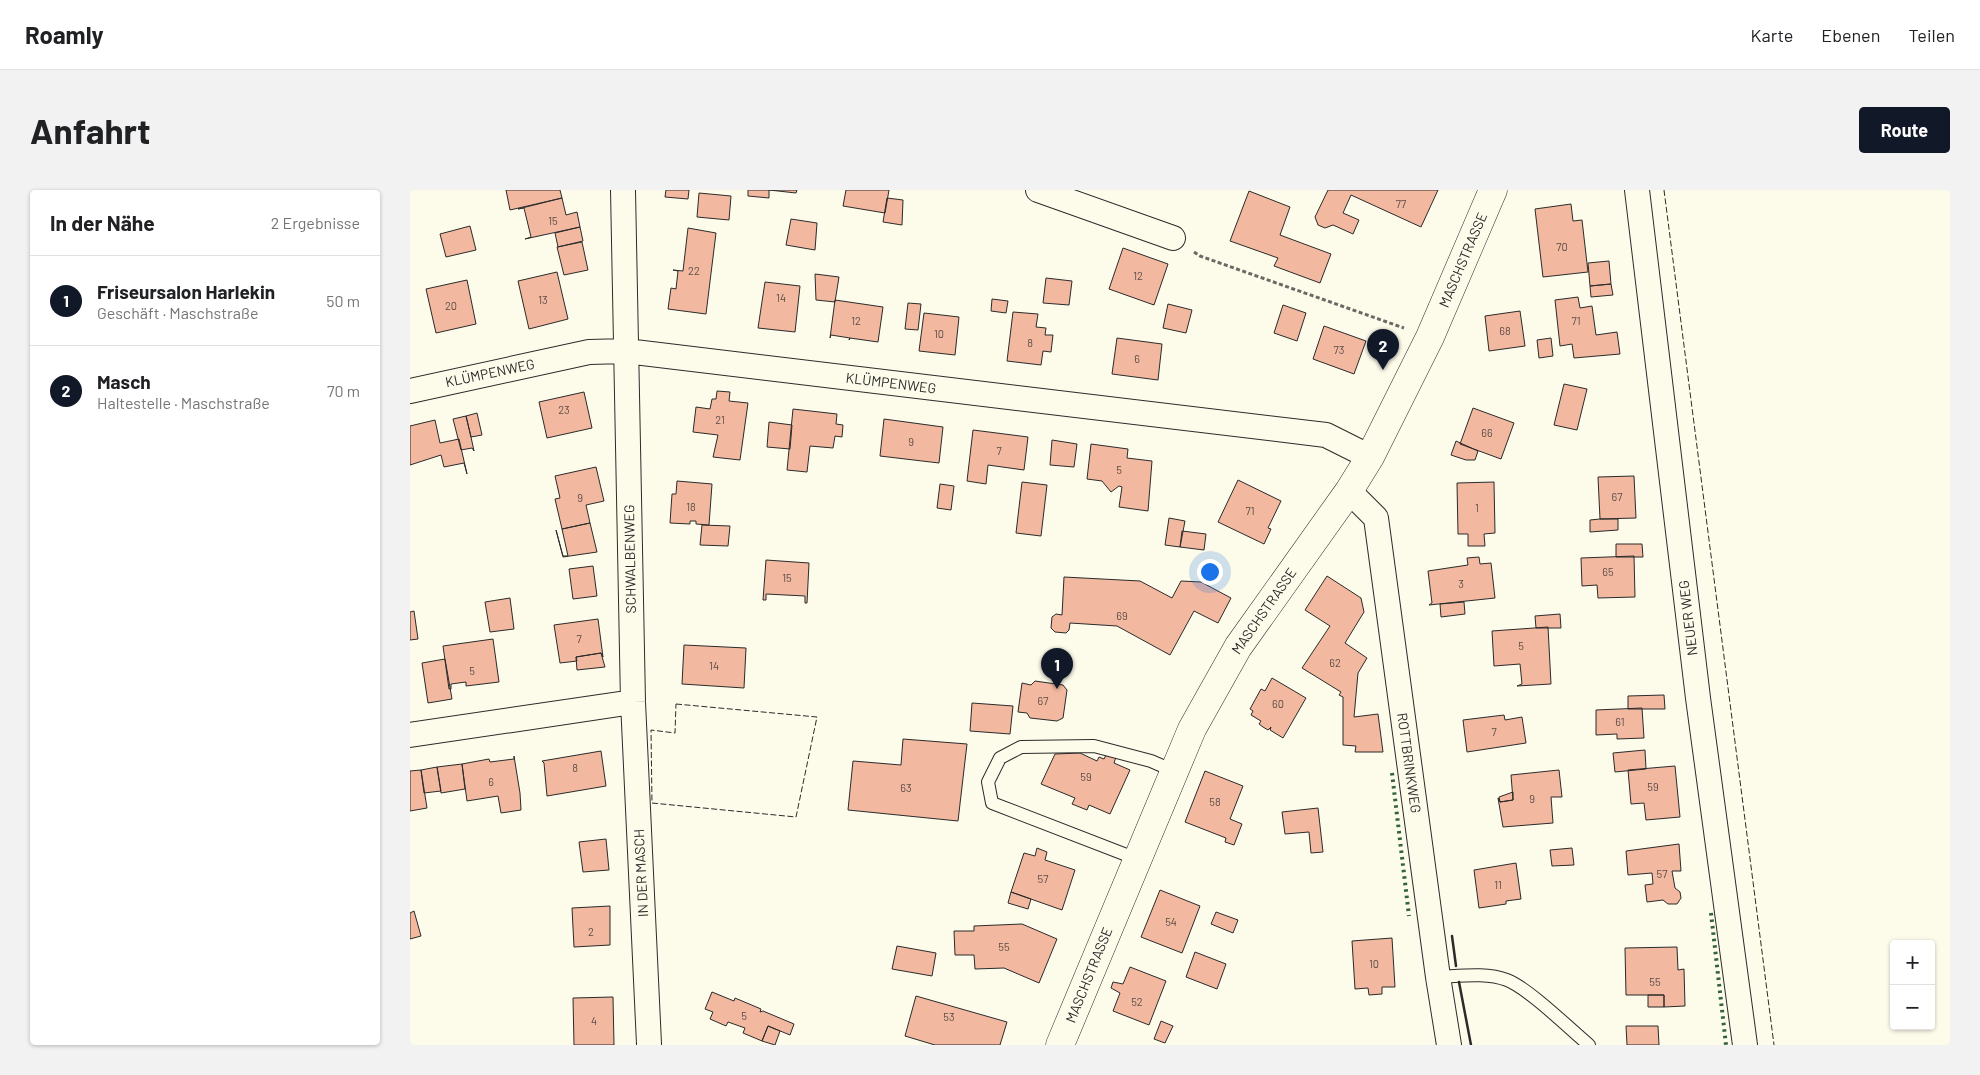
<!DOCTYPE html>
<html lang="de">
<head>
<meta charset="utf-8">
<style>
	:root { --surface:#fff; --page:#f2f2f2; --text:#202124; --muted:#757577; --line:#e0e0e0; --accent:#111827 }
	body { margin:0; font-family:Barlow,sans-serif; background:var(--page); color:var(--text) }
	.controls { position:absolute; right:15px; bottom:15px; display:grid; overflow:hidden; border-radius:5px; box-shadow:0 1px 4px #0004 }
	.controls button { width:45px; height:45px; display:grid; place-items:center; padding:0; border:0; border-bottom:1px solid var(--line); background:var(--surface); color:var(--text); font:25px sans-serif }
	.you { position:absolute; left:799px; top:381px; width:18px; height:18px; margin:-12px; border:4px solid #fff; border-radius:50%; background:#1a73e8; box-shadow:0 0 0 8px #1a73e833 }
	.badge { display:grid; place-items:center; width:32px; height:32px; border-radius:50%; background:var(--accent); color:#fff; font-size:16px; font-weight:700 }
	.pin { position:absolute; translate:-50% -41px; filter:drop-shadow(0 1px 2px #0008) }
	.pin::after { content:''; position:absolute; top:26px; width:18px; height:15px; background:inherit; clip-path:polygon(0 0,100% 0,50% 100%) }
	.list { margin:0; padding:0; list-style:none }
	h2 { display:flex; justify-content:space-between; align-items:center; height:65px; margin:0; padding:0 20px; font-size:21px }
	h2 small { font-size:16px; font-weight:400; color:var(--muted) }
	.list li { display:grid; grid-template-columns:32px 1fr auto; gap:15px; align-items:center; box-sizing:border-box; height:90px; padding:0 20px; border-top:1px solid var(--line) }
	.list b { display:block; font-size:19px; white-space:nowrap }
	.list p { margin:0; font-size:16px; white-space:nowrap; color:var(--muted) }
	.list em { font-size:16px; font-style:normal; color:var(--muted) }
	.map { position:relative; flex:none; width:1540px; height:855px; overflow:hidden; border-radius:5px }
	header { display:flex; align-items:center; gap:30px; box-sizing:border-box; height:70px; padding:0 25px; background:var(--surface); border-bottom:1px solid var(--line) }
	header strong { font-size:24px }
	nav { display:flex; gap:28px; margin-inline-start:auto; font-size:18px }
	.intro { display:flex; align-items:center; justify-content:space-between; box-sizing:border-box; height:120px; padding:0 30px }
	h1 { margin:0; font-size:35px }
	.button { padding:12px 22px; border-radius:5px; background:var(--accent); color:#fff; font-size:18px; font-weight:700 }
	main { display:flex; gap:30px; padding:0 30px }
	aside { flex:1; background:var(--surface); border-radius:5px; box-shadow:0 1px 4px #0004 }
	.map>svg:first-child { display:block }
	.building { fill:#f2b8a0; stroke:#2b2b2b }
	.lines { fill:none; stroke-linecap:round; stroke-linejoin:round }
	.lane-casing { stroke:#2b2b2b; stroke-width:14 }
	.street-casing { stroke:#2b2b2b; stroke-width:26 }
	.secondary-casing { stroke:#2b2b2b; stroke-width:29 }
	.path { stroke:#6a6964; stroke-width:3; stroke-dasharray:4 2.5; stroke-linecap:butt }
	.lane { stroke:#fdfbea; stroke-width:12 }
	.street { stroke:#fdfbea; stroke-width:24 }
	.secondary { stroke:#fdfbea; stroke-width:28 }
	.hedge { stroke:#34623c; stroke-width:4; stroke-dasharray:2.5 4; stroke-linecap:butt }
	.fence { stroke:#2b2b2b; stroke-width:1; stroke-dasharray:6 2.5; stroke-linecap:butt }
	.wall { stroke:#2b2b2b; stroke-width:2.5 }
	.labels { text-anchor:middle; stroke-width:4; stroke-linejoin:round; paint-order:stroke }
	.number-label { font-size:11px; fill:#5d4e48 }
	.street-label { font-size:14px; fill:#2b2b2b; stroke:#fdfbea }
</style>
</head>
<body>
<header>
<strong>Roamly</strong>
<nav><a>Karte</a><a>Ebenen</a><a>Teilen</a></nav>
</header>
<div class="intro"><h1>Anfahrt</h1><a class="button">Route</a></div>
<main>
<aside>
<h2>In der Nähe<small>2 Ergebnisse</small></h2>
<ul class="list">
<li><span class="badge">1</span><div><b>Friseursalon Harlekin</b><p>Geschäft · Maschstraße</p></div><em>50 m</em></li>
<li><span class="badge">2</span><div><b>Masch</b><p>Haltestelle · Maschstraße</p></div><em>70 m</em></li>
</ul>
</aside>
<div class="map">
<svg width="1540" height="855" viewBox="0 0 1540 855">
	<rect width="100%" height="100%" fill="#fdfbea"/>
	<path class="building" d="M 96,0 L 150,0 L 152,8 L 100,20 Z
		M 256,0 L 279,0 L 278,9 L 255,7 Z
		M 338,0 L 387,0 L 386,3 L 359,0 L 359,8 L 338,6 Z
		M 436,0 L 479,0 L 475,23 L 433,16 Z
		M 918,0 L 1028,0 L 1011,37 L 941,5 L 933,23 L 949,30 L 943,44 L 923,35 L 915,38 L 908,35 L 905,27 Z
		M 839,1 L 880,17 L 870,45 L 921,64 L 910,93 L 864,76 L 868,68 L 820,51 Z
		M 289,3 L 321,6 L 319,30 L 287,27 Z
		M 152,8 L 156,25 L 167,22 L 170,37 L 115,49 L 121,47 L 114,18 L 108,19 Z
		M 477,8 L 493,10 L 492,35 L 473,32 Z
		M 1161,14 L 1163,31 L 1172,30 L 1178,82 L 1133,87 L 1125,19 Z
		M 381,29 L 407,33 L 405,60 L 376,55 Z
		M 60,36 L 66,60 L 36,67 L 30,44 Z
		M 170,37 L 173,51 L 148,57 L 145,43 Z
		M 278,38 L 306,43 L 296,124 L 258,119 L 261,98 L 266,99 L 268,81 L 263,80 L 273,81 Z
		M 172,52 L 178,80 L 154,85 L 147,57 Z
		M 713,58 L 758,74 L 744,115 L 699,99 Z
		M 1199,71 L 1201,94 L 1180,96 L 1178,73 Z
		M 147,82 L 158,129 L 119,139 L 108,91 Z
		M 405,84 L 429,87 L 425,112 L 406,110 Z
		M 636,88 L 662,91 L 659,115 L 633,113 Z
		M 57,90 L 66,134 L 26,143 L 16,99 Z
		M 355,92 L 390,96 L 385,142 L 348,138 Z
		M 1201,94 L 1203,105 L 1181,107 L 1180,96 Z
		M 1168,107 L 1170,118 L 1182,116 L 1186,145 L 1207,142 L 1210,164 L 1164,168 L 1162,154 L 1150,156 L 1145,110 Z
		M 582,109 L 598,111 L 596,123 L 581,121 Z
		M 425,110 L 473,117 L 468,152 L 440,148 L 439,150 L 440,148 L 421,145 L 420,148 Z
		M 498,113 L 511,114 L 508,140 L 495,139 Z
		M 758,114 L 782,120 L 776,143 L 753,138 Z
		M 873,115 L 896,123 L 887,151 L 864,143 Z
		M 1110,121 L 1115,156 L 1079,161 L 1075,126 Z
		M 603,122 L 628,124 L 626,137 L 636,138 L 635,145 L 643,145 L 641,162 L 633,161 L 631,175 L 597,171 Z
		M 514,123 L 549,127 L 545,165 L 509,161 Z
		M 914,136 L 956,151 L 944,184 L 903,169 Z
		M 707,148 L 752,154 L 748,190 L 702,184 Z
		M 1141,148 L 1143,166 L 1129,168 L 1127,150 Z
		M 1154,194 L 1177,199 L 1167,240 L 1144,235 Z
		M 307,201 L 320,202 L 319,211 L 338,213 L 330,270 L 303,267 L 308,245 L 283,242 L 286,217 L 300,219 L 302,209 L 306,209 Z
		M 174,202 L 182,238 L 137,248 L 129,212 Z
		M 1063,218 L 1104,233 L 1091,269 L 1050,254 Z
		M 383,219 L 427,224 L 426,234 L 433,235 L 432,247 L 425,246 L 423,258 L 400,256 L 397,282 L 377,280 Z
		M 67,223 L 72,245 L 61,247 L 56,226 Z
		M 56,226 L 61,247 L 64,261 L 62,258 L 51,260 L 43,229 Z
		M 474,229 L 533,237 L 529,273 L 470,266 Z
		M 25,230 L 30,253 L 49,249 L 57,284 L 54,273 L 34,277 L 31,265 L 0,275 L 0,236 Z
		M 359,232 L 382,235 L 380,259 L 357,257 Z
		M 563,240 L 618,247 L 614,280 L 578,275 L 576,294 L 557,291 Z
		M 642,250 L 667,254 L 664,277 L 640,275 Z
		M 1046,251 L 1068,261 L 1065,270 L 1056,270 L 1041,265 Z
		M 681,254 L 718,259 L 717,268 L 742,271 L 738,321 L 709,317 L 712,297 L 709,296 L 701,302 L 692,291 L 677,289 Z
		M 186,277 L 194,311 L 176,315 L 180,333 L 152,339 L 145,309 L 150,308 L 145,286 Z
		M 1224,286 L 1226,328 L 1190,329 L 1188,287 Z
		M 828,290 L 871,311 L 858,338 L 861,339 L 854,354 L 808,332 Z
		M 267,291 L 302,294 L 299,335 L 286,334 L 286,331 L 280,331 L 280,334 L 260,333 L 262,304 L 266,304 Z
		M 612,292 L 637,295 L 631,346 L 606,343 Z
		M 1084,292 L 1085,343 L 1074,344 L 1075,356 L 1058,356 L 1058,344 L 1048,344 L 1047,293 Z
		M 530,294 L 544,296 L 541,320 L 527,318 Z
		M 759,328 L 775,331 L 770,357 L 755,355 Z
		M 1190,329 L 1208,329 L 1208,340 L 1180,342 L 1180,330 Z
		M 180,333 L 187,362 L 153,367 L 146,340 L 153,366 L 158,366 L 152,339 Z
		M 292,335 L 320,336 L 318,356 L 290,355 Z
		M 772,341 L 796,344 L 794,360 L 770,357 Z
		M 1206,354 L 1232,354 L 1233,367 L 1206,367 Z
		M 1224,366 L 1225,407 L 1188,408 L 1187,395 L 1172,396 L 1171,368 Z
		M 1069,367 L 1070,374 L 1081,373 L 1085,408 L 1019,415 L 1022,413 L 1018,381 L 1058,375 L 1057,368 Z
		M 356,370 L 399,373 L 397,413 L 395,413 L 395,406 L 356,404 L 356,410 L 353,410 Z
		M 183,376 L 187,406 L 163,409 L 159,379 Z
		M 917,386 L 951,408 L 954,422 L 935,453 L 957,468 L 948,483 L 944,527 L 968,524 L 973,562 L 945,562 L 946,556 L 933,555 L 933,507 L 929,505 L 931,502 L 892,478 L 920,436 L 895,420 Z
		M 654,387 L 730,391 L 762,408 L 771,391 L 791,392 L 821,408 L 808,433 L 784,421 L 760,465 L 707,436 L 660,433 L 659,440 L 656,443 L 645,442 L 641,438 L 642,427 L 646,424 L 652,425 Z
		M 100,408 L 104,439 L 80,442 L 75,412 Z
		M 1054,412 L 1055,424 L 1031,427 L 1030,414 Z
		M 4,421 L 8,449 L 0,450 L 0,422 Z
		M 1150,424 L 1151,438 L 1126,438 L 1125,426 Z
		M 188,429 L 193,467 L 191,463 L 166,467 L 167,471 L 150,473 L 144,435 Z
		M 1138,437 L 1141,494 L 1107,496 L 1112,494 L 1110,474 L 1084,476 L 1082,441 Z
		M 83,449 L 89,492 L 56,496 L 56,492 L 41,494 L 41,499 L 39,499 L 33,456 Z
		M 274,455 L 336,458 L 334,498 L 272,494 Z
		M 191,463 L 195,477 L 167,480 L 166,467 Z
		M 35,469 L 42,509 L 18,513 L 12,473 Z
		M 862,488 L 896,508 L 873,548 L 860,540 L 861,537 L 858,540 L 853,537 L 849,534 L 851,531 L 841,525 L 843,521 L 840,519 L 851,499 L 855,501 Z
		M 625,491 L 653,495 L 657,500 L 653,528 L 647,531 L 620,528 L 617,523 L 608,522 L 612,493 L 621,495 Z
		M 1254,505 L 1255,519 L 1218,519 L 1218,506 Z
		M 562,513 L 603,516 L 600,544 L 560,541 Z
		M 1232,518 L 1234,548 L 1207,549 L 1207,544 L 1186,545 L 1186,520 Z
		M 1094,525 L 1095,530 L 1112,527 L 1116,553 L 1057,562 L 1053,530 Z
		M 493,549 L 557,554 L 548,631 L 438,620 L 443,571 L 491,575 Z
		M 1235,560 L 1236,579 L 1205,582 L 1203,563 Z
		M 191,561 L 196,596 L 137,606 L 134,573 L 132,571 Z
		M 670,563 L 687,571 L 689,567 L 694,569 L 696,565 L 706,567 L 704,573 L 720,580 L 700,624 L 679,615 L 677,620 L 662,614 L 665,608 L 631,594 L 645,564 Z
		M 104,566 L 110,603 L 111,620 L 91,623 L 88,606 L 57,611 L 52,574 L 79,569 L 80,572 L 104,569 Z
		M 52,574 L 55,599 L 31,603 L 27,577 Z
		M 1265,576 L 1270,627 L 1236,630 L 1234,613 L 1221,614 L 1218,580 Z
		M 27,577 L 31,601 L 14,603 L 11,580 Z
		M 11,580 L 17,618 L 0,621 L 0,581 Z
		M 1149,580 L 1152,607 L 1141,607 L 1143,633 L 1093,637 L 1088,608 L 1090,612 L 1103,610 L 1101,585 Z
		M 795,581 L 833,596 L 820,629 L 832,634 L 824,655 L 815,652 L 816,648 L 775,632 Z
		M 1103,602 L 1103,610 L 1090,612 L 1089,607 Z
		M 908,618 L 913,662 L 901,663 L 899,642 L 875,644 L 872,622 Z
		M 196,649 L 199,680 L 173,682 L 169,652 Z
		M 1269,654 L 1271,681 L 1262,681 L 1265,698 L 1270,702 L 1271,708 L 1267,714 L 1258,714 L 1253,710 L 1237,712 L 1235,695 L 1243,694 L 1242,683 L 1218,685 L 1216,661 Z
		M 627,658 L 637,662 L 635,670 L 665,680 L 652,720 L 601,702 L 614,663 L 625,666 Z
		M 1162,658 L 1164,675 L 1142,676 L 1140,660 Z
		M 1106,673 L 1111,709 L 1096,711 L 1096,714 L 1069,718 L 1064,680 Z
		M 750,700 L 790,716 L 772,763 L 731,747 Z
		M 601,702 L 621,709 L 618,719 L 598,713 Z
		M 200,716 L 200,755 L 164,757 L 162,718 Z
		M 4,721 L 11,746 L 0,749 L 0,723 Z
		M 806,722 L 828,730 L 823,743 L 801,734 Z
		M 612,734 L 647,749 L 629,793 L 594,778 L 565,779 L 564,765 L 545,765 L 544,741 L 564,741 L 564,736 Z
		M 982,748 L 985,797 L 972,797 L 972,804 L 959,805 L 958,798 L 945,799 L 942,751 Z
		M 487,756 L 526,763 L 522,786 L 482,779 Z
		M 1267,757 L 1268,780 L 1274,779 L 1275,816 L 1254,817 L 1254,805 L 1216,805 L 1215,758 Z
		M 785,762 L 816,774 L 807,799 L 776,787 Z
		M 720,777 L 756,791 L 739,835 L 703,821 L 710,803 L 701,798 L 703,792 L 713,794 Z
		M 302,802 L 324,811 L 325,808 L 351,819 L 350,822 L 353,821 L 384,834 L 380,845 L 358,836 L 352,851 L 333,843 L 335,838 L 318,832 L 316,836 L 300,829 L 303,822 L 295,819 Z
		M 1238,805 L 1254,805 L 1254,817 L 1238,817 Z
		M 506,806 L 597,832 L 590,855 L 525,855 L 495,846 Z
		M 203,807 L 204,855 L 164,855 L 163,808 Z
		M 751,831 L 763,836 L 755,853 L 744,849 Z
		M 358,836 L 370,841 L 365,855 L 352,851 Z
		M 1216,836 L 1248,836 L 1249,855 L 1217,855 Z"/>
	<g class="lines">
		<g class="lane-casing">
			<path id="lane" d="M 727,669 L 582,613 L 578,592 L 590,568 L 611,557 L 684,556 L 741,571 L 764,581
				M 1028,787 C 1050,786 1077,782 1097,790 C 1118,798 1160,839 1179,855"/>
		</g>
		<g class="street-casing">
			<path id="street" d="M 213,0 L 223,512 L 239,854
				M 628,0 L 763,48
				M 1227,0 L 1288,508 L 1335,855
				M 0,201 L 179,162 L 216,161 L 916,245 L 960,267
				M 939,301 L 966,328 L 1028,787 L 1039,855
				M 0,545 L 223,512"/>
		</g>
		<g class="secondary-casing">
			<path id="secondary" d="M 650,855 L 782,539 L 828,457 L 939,301 L 960,267 L 1020,147 L 1083,0"/>
		</g>
		<path class="path" d="M 784,62 L 790,66 L 994,138"/>
		<use href="#lane" class="lane"/>
		<use href="#street" class="street"/>
		<use href="#secondary" class="secondary"/>
		<path class="hedge" d="M 982,583 L 999,726
			M 1301,723 L 1316,855"/>
		<path class="fence" d="M 1254,0 L 1364,855
			M 266,514 L 407,527 L 386,627 L 242,613 L 241,540 L 265,543 Z"/>
		<path class="wall" d="M 1042,746 L 1046,776
			M 1049,792 L 1061,855"/>
	</g>
	<g class="labels">
		<g class="number-label">
			<text x="991" y="18">77</text>
			<text x="143" y="35">15</text>
			<text x="1152" y="61">70</text>
			<text x="284" y="85">22</text>
			<text x="728" y="90">12</text>
			<text x="371" y="112">14</text>
			<text x="133" y="114">13</text>
			<text x="41" y="120">20</text>
			<text x="446" y="135">12</text>
			<text x="1166" y="135">71</text>
			<text x="1095" y="145">68</text>
			<text x="529" y="148">10</text>
			<text x="620" y="157">8</text>
			<text x="929" y="164">73</text>
			<text x="727" y="173">6</text>
			<text x="154" y="224">23</text>
			<text x="310" y="234">21</text>
			<text x="1077" y="247">66</text>
			<text x="501" y="256">9</text>
			<text x="589" y="265">7</text>
			<text x="709" y="284">5</text>
			<text x="1207" y="311">67</text>
			<text x="170" y="312">9</text>
			<text x="281" y="321">18</text>
			<text x="1067" y="322">1</text>
			<text x="840" y="325">71</text>
			<text x="1198" y="386">65</text>
			<text x="377" y="392">15</text>
			<text x="1051" y="398">3</text>
			<text x="712" y="430">69</text>
			<text x="169" y="453">7</text>
			<text x="1111" y="460">5</text>
			<text x="925" y="477">62</text>
			<text x="304" y="480">14</text>
			<text x="62" y="485">5</text>
			<text x="633" y="515">67</text>
			<text x="868" y="518">60</text>
			<text x="1210" y="536">61</text>
			<text x="1084" y="546">7</text>
			<text x="165" y="582">8</text>
			<text x="676" y="591">59</text>
			<text x="81" y="596">6</text>
			<text x="1243" y="601">59</text>
			<text x="496" y="602">63</text>
			<text x="1122" y="613">9</text>
			<text x="805" y="616">58</text>
			<text x="1252" y="688">57</text>
			<text x="633" y="693">57</text>
			<text x="1088" y="699">11</text>
			<text x="761" y="736">54</text>
			<text x="181" y="746">2</text>
			<text x="594" y="761">55</text>
			<text x="964" y="778">10</text>
			<text x="1245" y="796">55</text>
			<text x="727" y="816">52</text>
			<text x="334" y="830">5</text>
			<text x="539" y="831">53</text>
			<text x="184" y="835">4</text>
		</g>
		<g class="street-label">
			<text transform="translate(1053 70) rotate(-67)" y="5">MASCHSTRASSE</text>
			<text transform="translate(80 183) rotate(-12)" y="5">KLÜMPENWEG</text>
			<text transform="translate(481 193) rotate(7)" y="5">KLÜMPENWEG</text>
			<text transform="translate(220 369) rotate(-91)" y="5">SCHWALBENWEG</text>
			<text transform="translate(854 421) rotate(-55)" y="5">MASCHSTRASSE</text>
			<text transform="translate(1278 428) rotate(-97)" y="5">NEUER WEG</text>
			<text transform="translate(999 573) rotate(82)" y="5">ROTTBRINKWEG</text>
			<text transform="translate(231 683) rotate(-93)" y="5">IN DER MASCH</text>
			<text transform="translate(679 785) rotate(-68)" y="5">MASCHSTRASSE</text>
		</g>
	</g>
</svg>
<div class="controls">
<button>+</button>
<button>−</button>
</div>
<div class="you"></div>
<div class="pin badge" style="left:647px;top:499px">1</div>
<div class="pin badge" style="left:973px;top:180px">2</div>
</div>
</main>
</body>
</html>
